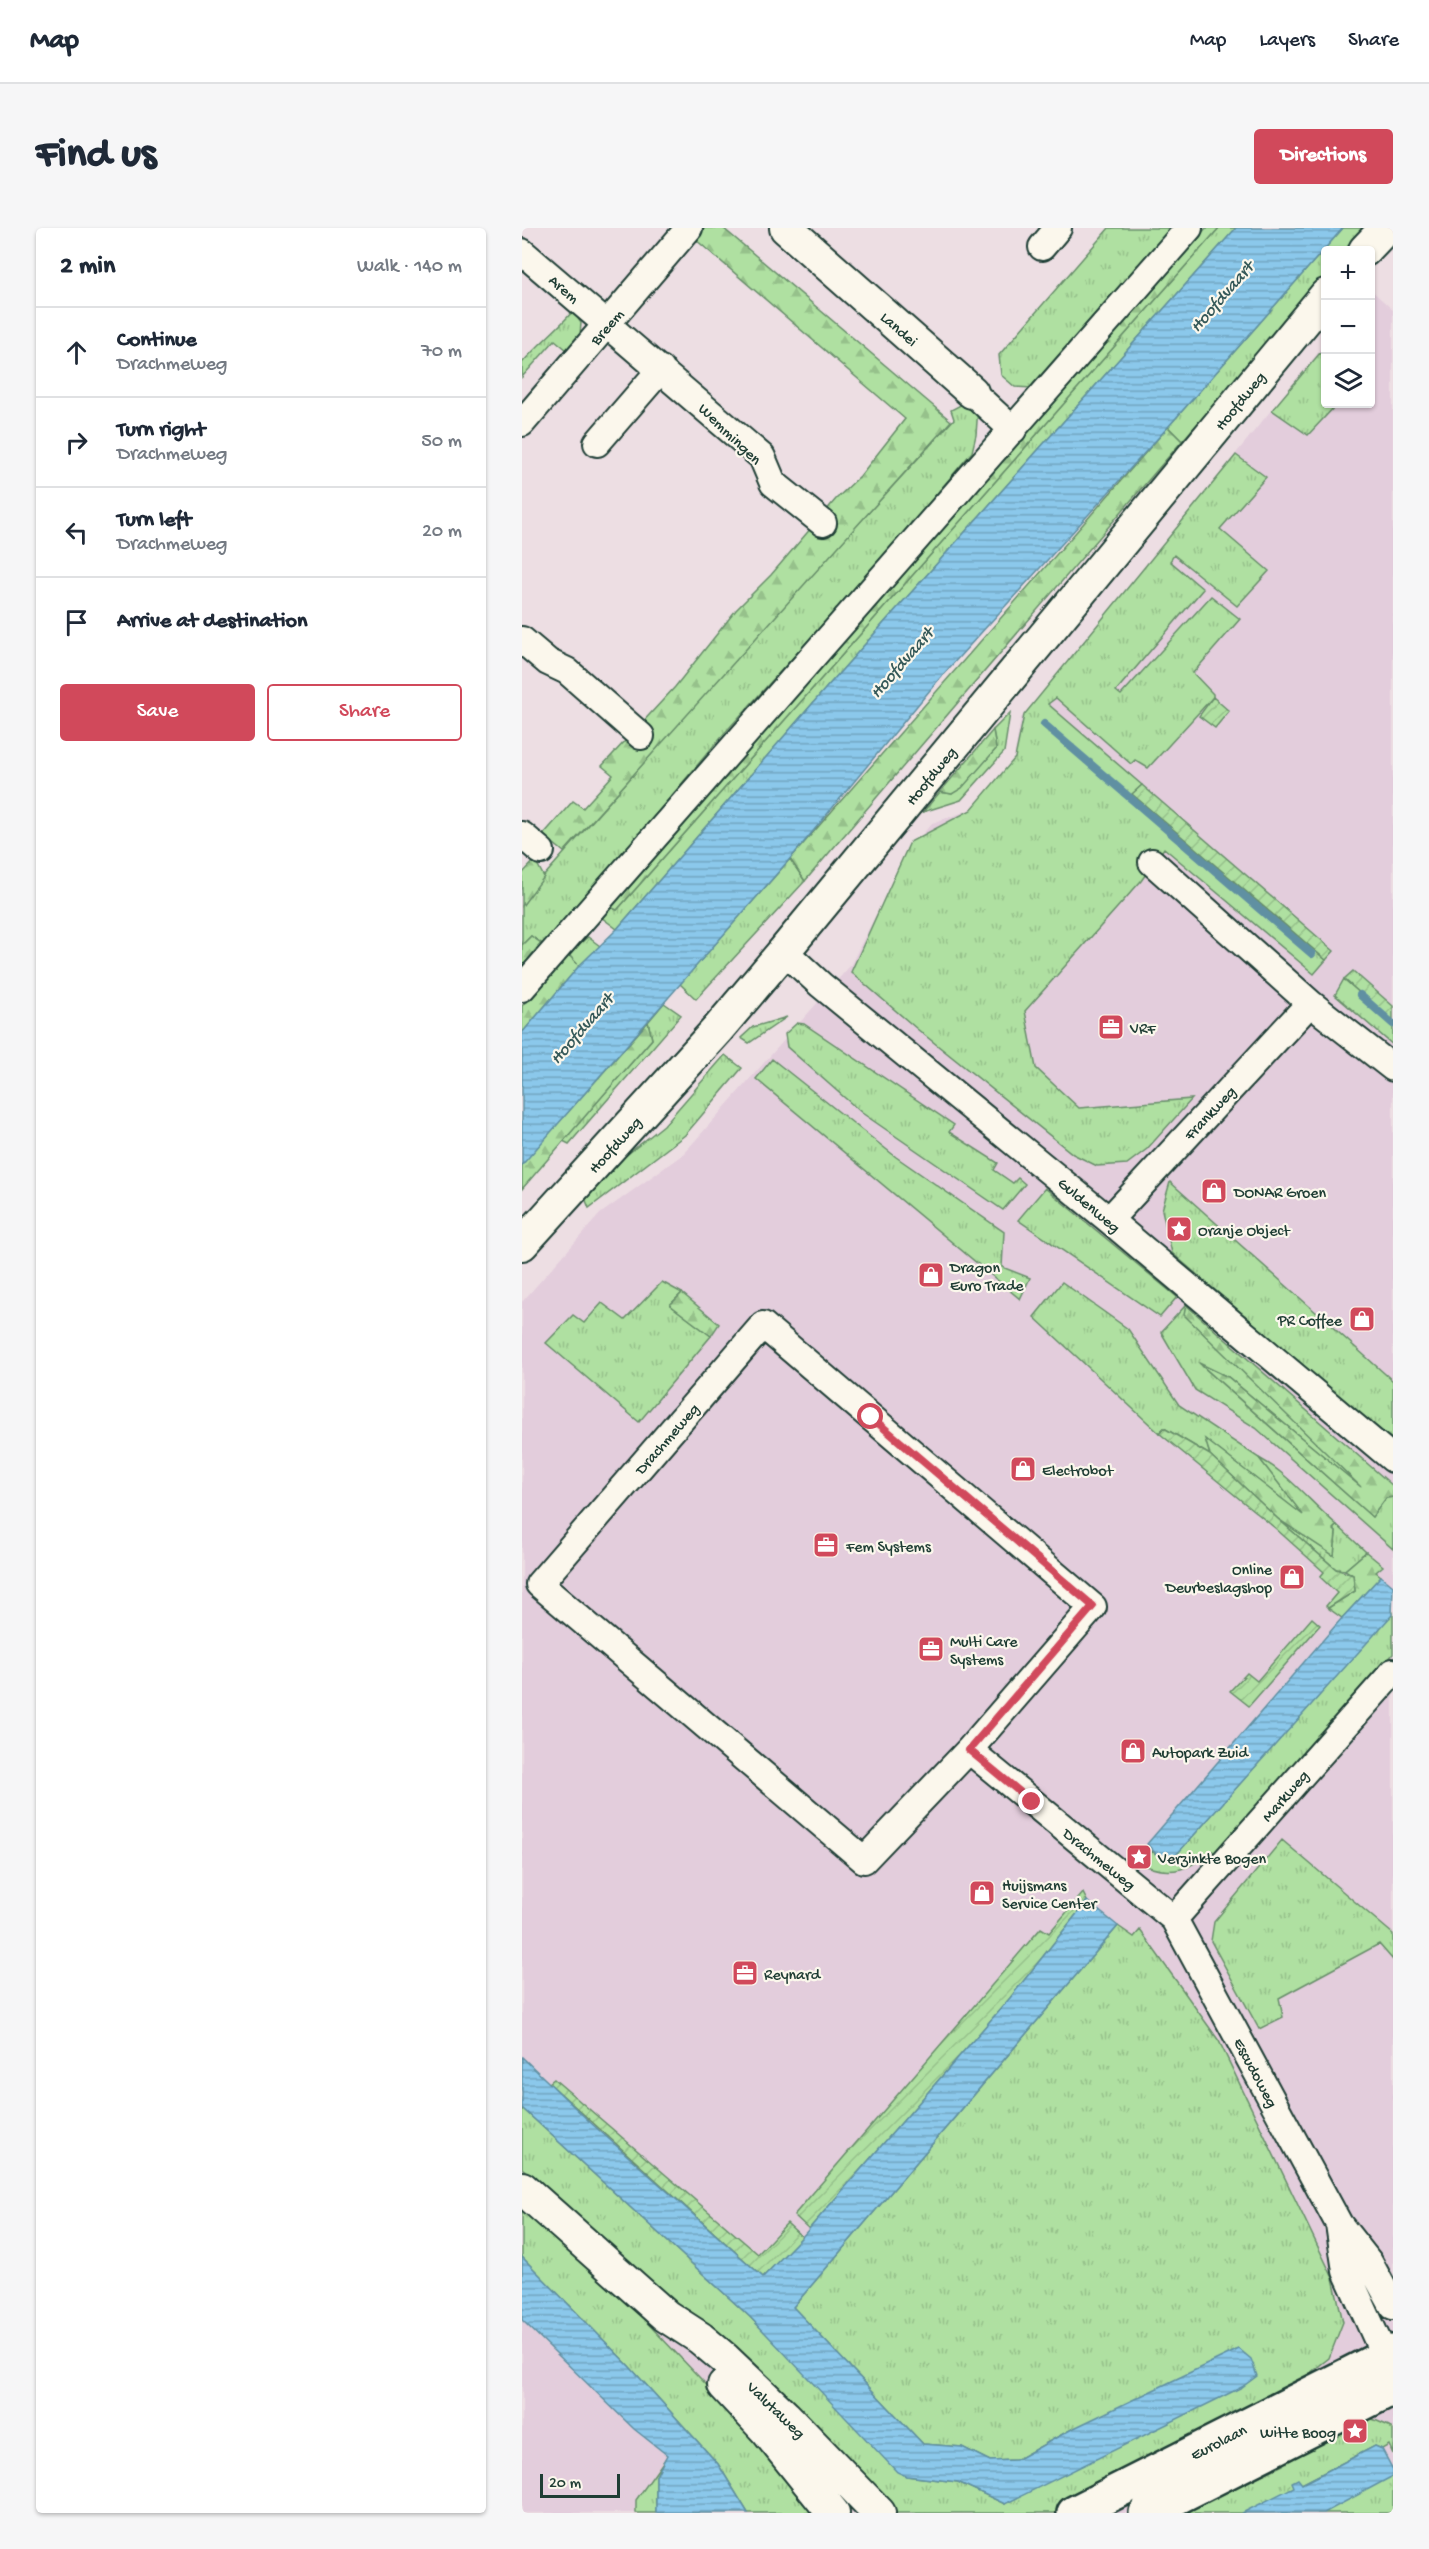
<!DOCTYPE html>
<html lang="en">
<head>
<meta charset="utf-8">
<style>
	:root { --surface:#fff; --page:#f6f6f7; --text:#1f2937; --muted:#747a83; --line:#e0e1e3; --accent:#d1495b }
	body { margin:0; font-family:"Gochi Hand",sans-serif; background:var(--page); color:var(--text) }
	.controls { position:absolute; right:18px; top:18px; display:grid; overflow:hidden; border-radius:6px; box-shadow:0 2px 4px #0004 }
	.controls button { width:54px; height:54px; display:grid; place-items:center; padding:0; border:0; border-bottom:2px solid var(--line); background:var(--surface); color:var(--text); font:30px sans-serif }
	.scale { position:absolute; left:18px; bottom:15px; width:80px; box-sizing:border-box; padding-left:6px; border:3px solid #1f3d34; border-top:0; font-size:16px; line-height:21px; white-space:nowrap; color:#1f3d34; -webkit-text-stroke:4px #fbf7ec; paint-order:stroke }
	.stop { position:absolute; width:18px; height:18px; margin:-14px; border:4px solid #d1495b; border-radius:50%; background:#fff }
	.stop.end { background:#d1495b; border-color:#fff; box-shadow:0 2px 6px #0008 }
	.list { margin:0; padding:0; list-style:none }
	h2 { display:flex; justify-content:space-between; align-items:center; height:78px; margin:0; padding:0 24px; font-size:26px }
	h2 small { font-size:20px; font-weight:400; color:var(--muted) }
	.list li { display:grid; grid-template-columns:39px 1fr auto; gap:18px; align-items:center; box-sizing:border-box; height:90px; padding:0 24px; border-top:2px solid var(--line) }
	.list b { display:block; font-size:22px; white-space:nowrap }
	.list p { margin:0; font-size:20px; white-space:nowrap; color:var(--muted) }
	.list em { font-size:20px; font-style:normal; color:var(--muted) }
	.actions { display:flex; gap:12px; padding:18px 24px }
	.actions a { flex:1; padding:14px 0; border:2px solid var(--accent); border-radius:6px; text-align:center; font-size:21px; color:var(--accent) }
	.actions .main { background:var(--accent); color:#fff }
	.icon { flex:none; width:33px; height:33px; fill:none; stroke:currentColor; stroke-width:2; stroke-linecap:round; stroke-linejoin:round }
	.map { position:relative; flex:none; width:871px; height:2285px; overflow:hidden; border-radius:6px }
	header { display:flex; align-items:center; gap:36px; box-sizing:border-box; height:84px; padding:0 30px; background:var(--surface); border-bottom:2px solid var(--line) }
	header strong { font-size:28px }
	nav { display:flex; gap:33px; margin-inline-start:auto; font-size:21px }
	.intro { display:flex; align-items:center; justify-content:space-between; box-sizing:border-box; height:144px; padding:0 36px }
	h1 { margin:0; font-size:42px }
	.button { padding:15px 27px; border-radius:6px; background:var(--accent); color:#fff; font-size:21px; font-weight:700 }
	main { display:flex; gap:36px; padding:0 36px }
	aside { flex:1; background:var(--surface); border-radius:6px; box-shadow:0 2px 4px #0004 }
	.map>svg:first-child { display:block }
	.built { fill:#e3cddc }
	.grass { fill:url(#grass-tufts); stroke:#678e6a; stroke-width:1.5 }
	.forest { fill:url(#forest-firs); stroke:#678e6a; stroke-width:1.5 }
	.garden { fill:url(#garden-furrows); stroke:#678e6a; stroke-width:1.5 }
	.water { fill:url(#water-rules); stroke:#6090a2; stroke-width:1.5 }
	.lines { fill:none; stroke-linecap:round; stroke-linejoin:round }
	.stream { stroke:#6090a2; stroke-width:8 }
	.minor-casing { stroke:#1f3d34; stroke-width:30 }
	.tertiary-casing { stroke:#1f3d34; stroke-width:36 }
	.secondary-casing { stroke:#1f3d34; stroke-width:38 }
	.minor { stroke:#fbf7ec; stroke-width:26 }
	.tertiary { stroke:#fbf7ec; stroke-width:32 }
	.secondary { stroke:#fbf7ec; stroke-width:33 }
	.route { stroke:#d1495b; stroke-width:8 }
	.labels { text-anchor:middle; stroke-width:4.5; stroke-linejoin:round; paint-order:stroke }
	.street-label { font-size:16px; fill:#1f3d34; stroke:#fbf7ec }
	.poi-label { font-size:16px; fill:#1f3d34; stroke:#fbf7ec; text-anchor:start }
	.water-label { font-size:18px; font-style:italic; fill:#355959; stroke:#fbf7ec }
</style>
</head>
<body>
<header>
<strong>Map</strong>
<nav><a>Map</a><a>Layers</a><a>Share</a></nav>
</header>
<div class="intro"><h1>Find us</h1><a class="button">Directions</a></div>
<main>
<aside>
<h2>2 min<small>Walk · 140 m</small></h2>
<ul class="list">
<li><svg class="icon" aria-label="ahead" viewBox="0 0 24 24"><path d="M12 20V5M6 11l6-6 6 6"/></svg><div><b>Continue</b><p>Drachmeweg</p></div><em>70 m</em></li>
<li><svg class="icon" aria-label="right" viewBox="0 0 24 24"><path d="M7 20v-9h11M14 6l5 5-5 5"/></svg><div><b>Turn right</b><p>Drachmeweg</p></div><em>50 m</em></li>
<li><svg class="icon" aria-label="left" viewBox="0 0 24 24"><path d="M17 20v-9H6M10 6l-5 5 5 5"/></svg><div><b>Turn left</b><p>Drachmeweg</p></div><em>20 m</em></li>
<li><svg class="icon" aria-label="arrive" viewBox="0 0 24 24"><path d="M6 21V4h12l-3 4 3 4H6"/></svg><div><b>Arrive at destination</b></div></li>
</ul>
<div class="actions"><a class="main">Save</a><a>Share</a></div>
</aside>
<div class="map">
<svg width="871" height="2285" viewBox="0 0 871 2285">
	<defs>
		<pattern id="grass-tufts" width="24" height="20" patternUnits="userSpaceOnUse" patternTransform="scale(1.5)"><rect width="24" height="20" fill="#afe0a1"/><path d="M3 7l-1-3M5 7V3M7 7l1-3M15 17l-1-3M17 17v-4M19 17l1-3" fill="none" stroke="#96c18b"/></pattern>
		<pattern id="forest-firs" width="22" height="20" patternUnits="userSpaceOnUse" patternTransform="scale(1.5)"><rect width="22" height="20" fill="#afe0a1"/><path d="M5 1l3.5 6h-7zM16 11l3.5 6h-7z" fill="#96c18b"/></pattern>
		<pattern id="garden-furrows" width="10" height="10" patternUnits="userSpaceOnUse" patternTransform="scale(1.5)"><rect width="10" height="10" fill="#afe0a1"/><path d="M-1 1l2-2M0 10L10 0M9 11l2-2" fill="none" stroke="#96c18b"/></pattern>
		<pattern id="water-rules" width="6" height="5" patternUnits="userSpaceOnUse" patternTransform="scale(1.5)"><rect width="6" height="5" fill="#8bc8eb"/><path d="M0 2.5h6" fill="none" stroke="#71a4bf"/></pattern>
	</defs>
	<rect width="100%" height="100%" fill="#eddee3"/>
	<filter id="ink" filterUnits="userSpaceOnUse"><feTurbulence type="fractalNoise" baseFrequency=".0167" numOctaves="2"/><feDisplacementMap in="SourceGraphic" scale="12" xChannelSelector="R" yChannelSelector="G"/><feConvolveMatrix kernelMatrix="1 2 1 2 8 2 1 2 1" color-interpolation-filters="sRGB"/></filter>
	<g filter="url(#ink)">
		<path class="built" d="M 849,62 L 871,82 L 871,2285 L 0,2285 L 0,1074 L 78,986 L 160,927 L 171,915 L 328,738 L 386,623 L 410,595 L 451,581 L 491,535 L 499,490 L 803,116 L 804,176 L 848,176 Z"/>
		<path class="grass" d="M 587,0 L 650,0 L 510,160 L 493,159 L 479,147 L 477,127 Z
			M 697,0 L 714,0 L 304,460 L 95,701 L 79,689 L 86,678 L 95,682 Z
			M 821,0 L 849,0 L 830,22 L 804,22 L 803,52 L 660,213 L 646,199 Z
			M 51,83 L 59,95 L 58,107 L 45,122 L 33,112 L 0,149 L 0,135 C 16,116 35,102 51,83 Z
			M 803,119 L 804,176 L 814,177 L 786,207 L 750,182 Z
			M 448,172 L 456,179 L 454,207 L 450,224 L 354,338 L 199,509 L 23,718 L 9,708 L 0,717 L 0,678 L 14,657 L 223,420 L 432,191 L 429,182 Z
			M 714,227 L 744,249 L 698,301 L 747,343 L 715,378 L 652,327 L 648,333 L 681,361 L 594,463 L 599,467 L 689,368 L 718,391 L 671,445 L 691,466 L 691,469 L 626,540 L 613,532 L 609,536 L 534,470 L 526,476 L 620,557 L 610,567 L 804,732 L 792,746 L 642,620 L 619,653 L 503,783 L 514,840 L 557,880 L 670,871 L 625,921 L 605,936 L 575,938 L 551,926 L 395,801 L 329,744 L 388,614 L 449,582 L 493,530 L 502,487 Z
			M 488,485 L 482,524 L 439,572 L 401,584 L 418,564 L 430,566 L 474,521 L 471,502 Z
			M 268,631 L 283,653 L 174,771 L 158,756 Z
			M 66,709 L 78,718 L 57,738 L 45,725 Z
			M 822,751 L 871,794 L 871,817 L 813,767 Z
			M 142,775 L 159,787 L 47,916 L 41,913 L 130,811 L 126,794 Z
			M 265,789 L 227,815 L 219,810 L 231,799 Z
			M 275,795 L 282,796 L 432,897 L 427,904 L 476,935 L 472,942 L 491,955 L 496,950 L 503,956 L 481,982 L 340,885 L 265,819 L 263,806 Z
			M 203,827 L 220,840 L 163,907 L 67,980 L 63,970 L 71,954 L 142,897 Z
			M 250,831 L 374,929 L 482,1004 L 480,1039 L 508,1050 L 498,1071 L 234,851 Z
			M 648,954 L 871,1153 L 871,1215 L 650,1025 L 640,982 Z
			M 523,960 L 655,1069 L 638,1089 L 496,992 Z
			M 140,1054 L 160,1065 L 148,1077 L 189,1108 L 117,1194 L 24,1115 L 51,1087 L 62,1095 L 80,1075 L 103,1092 Z
			M 540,1054 L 606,1101 L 657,1177 L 737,1230 L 784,1290 L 684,1212 L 688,1227 L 642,1200 L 637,1205 L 512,1089 Z
			M 664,1077 L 663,1087 L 848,1267 L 706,1149 L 680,1138 L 850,1289 L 864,1270 L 871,1269 L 871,1321 L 734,1200 L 673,1162 L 639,1104 Z
			M 756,1291 L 812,1327 L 814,1304 L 811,1301 L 815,1297 L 844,1324 L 823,1342 L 814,1341 Z
			M 871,1385 L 871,1426 L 698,1627 L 690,1623 C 669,1641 650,1648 624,1638 L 630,1623 L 637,1629 L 654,1627 Z
			M 760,1612 L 871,1706 L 871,1732 L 857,1716 L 757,1770 L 761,1789 L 737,1801 L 689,1713 L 692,1694 Z
			M 596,1698 L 612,1709 L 618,1702 L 697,1813 L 811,2050 L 821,2094 L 807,2130 L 737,2185 L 533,2285 L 372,2285 L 202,2117 L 0,1940 L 0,1880 L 228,2089 L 384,2248 L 436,2254 L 483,2276 L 550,2201 L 494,2232 L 468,2233 L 440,2219 L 401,2216 L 271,2079 Z
			M 0,1979 L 88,2056 L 200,2173 L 297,2285 L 226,2285 L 196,2236 L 107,2138 L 0,2029 Z
			M 848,2190 L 867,2198 L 871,2202 L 871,2226 L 867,2217 L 860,2221 L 853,2218 L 723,2285 L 660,2285 L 761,2237 L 760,2226 Z
			M 146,2227 L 134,2248 L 134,2285 L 114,2285 L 114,2272 Z
			M 871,2245 L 871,2285 L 795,2285 Z"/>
		<path class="forest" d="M 183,0 L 201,0 L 429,193 L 42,624 L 21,607 L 51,573 L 61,580 L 91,547 L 80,538 L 153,459 L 214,382 L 249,347 L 314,271 L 338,248 L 383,191 L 173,11 Z
			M 684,0 L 697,0 L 95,682 L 86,678 Z
			M 646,199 L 660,213 L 283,653 L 268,631 Z
			M 471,502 L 474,521 L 440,560 L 430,566 L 418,564 Z
			M 13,632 L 22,649 L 0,678 L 0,646 Z
			M 9,708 L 19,715 L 0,739 L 0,717 Z
			M 45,725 L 57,738 L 0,805 L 0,778 Z
			M 126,794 L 130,811 L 0,961 L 0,936 Z
			M 160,1065 L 197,1096 L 189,1108 L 148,1077 Z
			M 664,1077 L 871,1258 L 871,1269 L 864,1270 L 850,1289 L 677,1135 L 706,1149 L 839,1259 L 662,1087 Z
			M 683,1211 L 781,1287 L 737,1230 C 767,1246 789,1275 815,1297 L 811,1301 L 814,1304 L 812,1328 L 756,1291 L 688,1227 Z
			M 844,1324 L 861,1338 L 854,1344 L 859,1348 L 820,1390 L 806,1380 L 833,1363 L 831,1347 L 823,1342 Z"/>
		<path class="garden" d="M 691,469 L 707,483 L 693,500 L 677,488 Z
			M 620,557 L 812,723 L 804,732 L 610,566 Z
			M 831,743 L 871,778 L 871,794 L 822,751 Z
			M 642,1200 L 688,1227 L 756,1291 L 814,1341 L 831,1347 L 833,1363 L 806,1380 L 804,1378 L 815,1365 L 798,1349 L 802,1344 L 753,1300 L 637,1205 Z
			M 790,1390 L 798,1397 L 727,1478 L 708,1463 L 725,1445 L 735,1453 Z
			M 561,1665 L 565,1673 L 488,1770 L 287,2001 L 272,1987 L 519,1700 L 527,1705 Z
			M 32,1851 L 236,2026 L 265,1995 L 280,2009 L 241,2049 L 27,1855 Z"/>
		<path class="water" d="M 714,0 L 821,0 L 646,199 L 418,450 L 273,625 L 0,937 L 0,805 L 57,738 L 95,701 L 304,460 Z
			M 859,1348 L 871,1358 L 870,1387 L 654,1627 L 637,1629 L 625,1616 L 820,1390 Z
			M 565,1673 L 596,1698 L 271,2079 L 401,2216 L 440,2219 L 468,2233 L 494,2232 L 550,2201 L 717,2121 L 729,2131 L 735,2148 L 720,2159 L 483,2276 L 436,2254 L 384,2248 L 375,2244 L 228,2089 L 0,1880 L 0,1829 L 69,1895 L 241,2049 L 280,2009 L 488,1770 Z
			M 0,2029 L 107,2138 L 196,2236 L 226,2285 L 134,2285 L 134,2248 L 145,2227 L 112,2201 L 0,2092 Z
			M 853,2218 L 860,2221 L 871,2242 L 871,2248 L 802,2285 L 720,2285 L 772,2259 L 770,2254 L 776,2251 L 780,2256 Z"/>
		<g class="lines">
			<path class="stream" d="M 522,496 L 790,726
				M 838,767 L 871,796"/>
			<g class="minor-casing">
				<path id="minor" d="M 520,19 L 536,0
					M 0,24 L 240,229 L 251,255 L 301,295
					M 450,164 L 491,202
					M 0,195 L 167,0
					M 75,215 L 139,141
					M 0,412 L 26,434 L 45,443 L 119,508
					M 0,607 L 19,623
					M 630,634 L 788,775
					M 262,723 L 299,757 L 587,992 L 871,1231
					M 0,760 L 667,0
					M 587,992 L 788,775 L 871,840
					M 241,1097 L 571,1379 L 447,1522 L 342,1632 L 17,1356 Z
					M 447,1522 L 652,1691 L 817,1996 L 847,2034 L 871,2078
					M 652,1691 L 871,1444
					M 817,1996 L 824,2043 L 870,2144"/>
			</g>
			<g class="tertiary-casing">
				<path id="tertiary" d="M 264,0 L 450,164
					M 843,22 L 864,0
					M 0,1016 L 196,801 L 262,723 L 804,67
					M 0,1960 L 144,2088 L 178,2110 L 203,2131 L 263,2188 L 357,2285
					M 202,2157 L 245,2203 L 311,2285"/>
			</g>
			<g class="secondary-casing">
				<path id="secondary" d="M 552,2285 L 871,2124
					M 624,2285 L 871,2160"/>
			</g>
			<use href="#minor" class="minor"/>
			<use href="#tertiary" class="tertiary"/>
			<use href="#secondary" class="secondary"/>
		</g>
	</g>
	<g class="lines" filter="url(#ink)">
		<path class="route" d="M 349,1189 L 571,1378 L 447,1522 L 510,1574"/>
	</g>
	<defs>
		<g id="office-square" transform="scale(1.35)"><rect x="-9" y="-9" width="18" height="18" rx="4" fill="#d1495b" stroke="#fbf7ec"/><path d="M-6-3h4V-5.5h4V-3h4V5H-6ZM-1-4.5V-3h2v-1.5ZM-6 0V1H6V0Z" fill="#fff"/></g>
		<g id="shop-square" transform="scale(1.35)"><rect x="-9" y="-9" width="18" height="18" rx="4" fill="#d1495b" stroke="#fbf7ec"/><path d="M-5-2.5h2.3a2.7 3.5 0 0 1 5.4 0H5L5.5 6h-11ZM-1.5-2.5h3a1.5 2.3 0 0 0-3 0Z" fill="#fff"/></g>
		<g id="sight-square" transform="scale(1.35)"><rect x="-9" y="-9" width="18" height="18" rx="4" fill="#d1495b" stroke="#fbf7ec"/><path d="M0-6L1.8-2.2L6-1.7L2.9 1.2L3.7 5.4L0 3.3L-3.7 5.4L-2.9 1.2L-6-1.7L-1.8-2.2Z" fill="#fff"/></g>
	</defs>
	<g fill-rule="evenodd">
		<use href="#office-square" x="589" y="799"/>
		<use href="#shop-square" x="692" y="963"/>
		<use href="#sight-square" x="657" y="1001"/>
		<use href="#shop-square" x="409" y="1047"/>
		<use href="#shop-square" x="840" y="1091"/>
		<use href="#shop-square" x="501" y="1241"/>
		<use href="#office-square" x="304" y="1317"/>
		<use href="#shop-square" x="770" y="1349"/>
		<use href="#office-square" x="409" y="1421"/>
		<use href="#shop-square" x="611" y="1523"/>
		<use href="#sight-square" x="617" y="1629"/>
		<use href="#shop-square" x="460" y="1665"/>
		<use href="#office-square" x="223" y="1745"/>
		<use href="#sight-square" x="833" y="2203"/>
	</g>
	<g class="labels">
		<g class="street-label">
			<text transform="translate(43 60) rotate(41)" y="6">Arem</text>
			<text transform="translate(84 98) rotate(-49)" y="6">Breem</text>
			<text transform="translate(378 100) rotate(41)" y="6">Landei</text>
			<text transform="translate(717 172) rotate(-51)" y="6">Hoofdweg</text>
			<text transform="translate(209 205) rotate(44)" y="6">Wemmingen</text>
			<text transform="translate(408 547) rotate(-51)" y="6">Hoofdweg</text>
			<text transform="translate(687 884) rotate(-47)" y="6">Frankweg</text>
			<text transform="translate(92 916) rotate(-48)" y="6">Hoofdweg</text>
			<text transform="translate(568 976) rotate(40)" y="6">Guldenweg</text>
			<text transform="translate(144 1210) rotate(-49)" y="6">Drachmeweg</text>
			<text transform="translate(762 1567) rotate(-49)" y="6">Markweg</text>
			<text transform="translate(578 1630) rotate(39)" y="6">Drachmeweg</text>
			<text transform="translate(735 1844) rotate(62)" y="6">Escudoweg</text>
			<text transform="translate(255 2181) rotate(44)" y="6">Valutaweg</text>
			<text transform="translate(696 2213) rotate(-27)" y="6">Eurolaan</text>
		</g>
		<g class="poi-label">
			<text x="608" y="805">VRF</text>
			<text x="712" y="969">DONAR Groen</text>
			<text x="676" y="1007">Oranje Object</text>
			<text x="428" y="1044">Dragon<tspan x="428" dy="18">Euro Trade</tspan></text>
			<text x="820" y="1097" text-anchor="end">PR Coffee</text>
			<text x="520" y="1247">Electrobot</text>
			<text x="324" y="1323">Fem Systems</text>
			<text x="750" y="1346" text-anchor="end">Online<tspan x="750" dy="18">Deurbeslagshop</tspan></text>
			<text x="428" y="1418">Multi Care<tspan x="428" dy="18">Systems</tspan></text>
			<text x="630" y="1529">Autopark Zuid</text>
			<text x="636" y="1635">Verzinkte Bogen</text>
			<text x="480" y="1662">Huijsmans<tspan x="480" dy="18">Service Center</tspan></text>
			<text x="242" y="1751">Reynard</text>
			<text x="814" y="2209" text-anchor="end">Witte Boog</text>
		</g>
		<g class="water-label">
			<text transform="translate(699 68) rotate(-49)" y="6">Hoofdvaart</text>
			<text transform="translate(379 434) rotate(-49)" y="6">Hoofdvaart</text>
			<text transform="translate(59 800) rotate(-49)" y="6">Hoofdvaart</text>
		</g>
	</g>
</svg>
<div class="controls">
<button>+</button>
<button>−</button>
<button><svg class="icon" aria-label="layers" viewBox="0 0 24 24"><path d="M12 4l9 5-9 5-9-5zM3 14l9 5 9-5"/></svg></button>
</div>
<div class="scale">20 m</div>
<div class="stop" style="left:349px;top:1189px"></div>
<div class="stop end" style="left:510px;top:1574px"></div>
</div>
</main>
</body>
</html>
